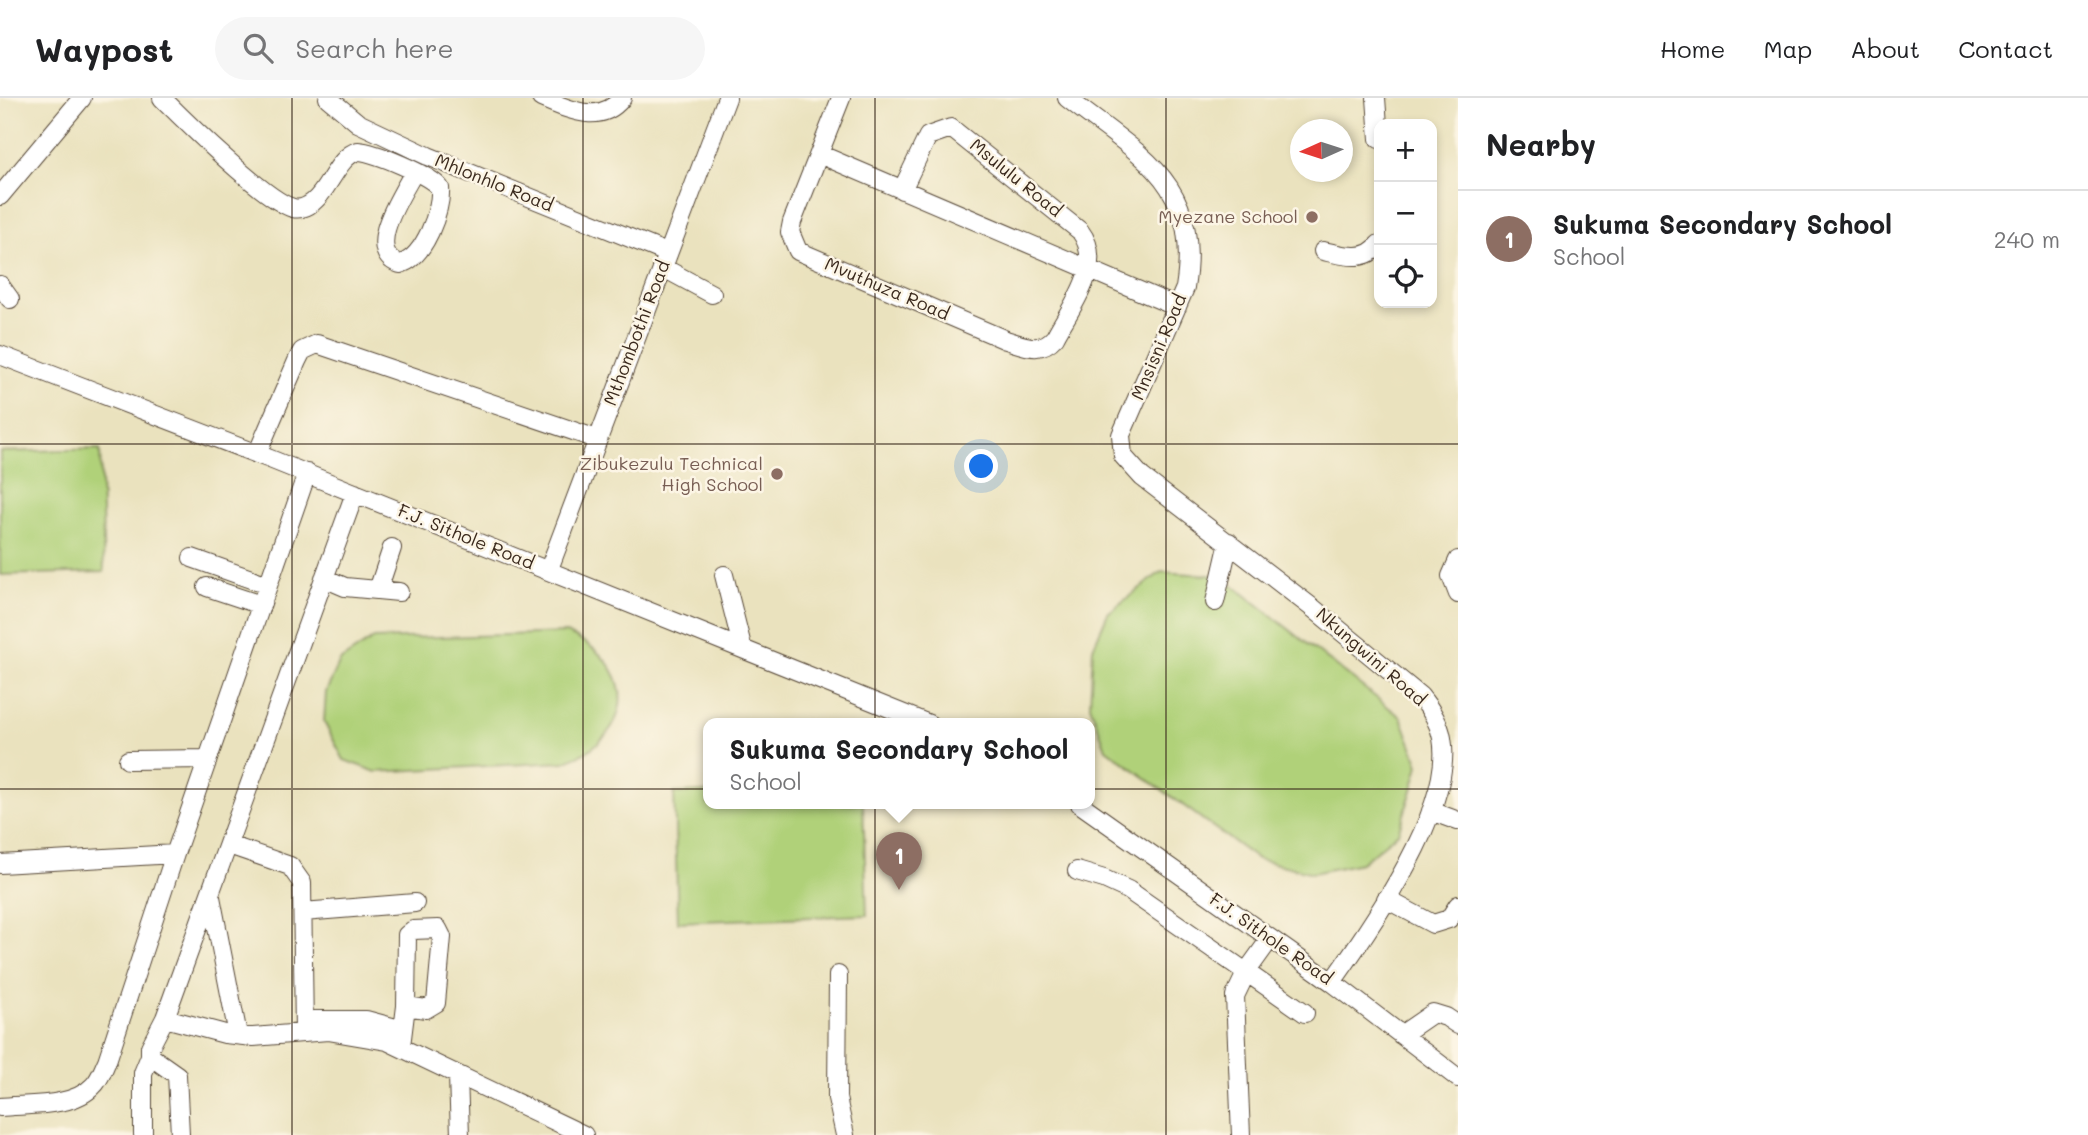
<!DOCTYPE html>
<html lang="en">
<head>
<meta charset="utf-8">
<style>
	:root { --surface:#fff; --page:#f6f6f6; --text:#202124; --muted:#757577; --line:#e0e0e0; --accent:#ea580c }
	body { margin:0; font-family:Mali,sans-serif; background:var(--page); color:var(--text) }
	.controls { position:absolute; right:21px; top:21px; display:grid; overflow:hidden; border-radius:14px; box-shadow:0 4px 10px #0003 }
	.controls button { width:63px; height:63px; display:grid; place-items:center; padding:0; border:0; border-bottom:2px solid var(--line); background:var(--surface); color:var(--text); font:35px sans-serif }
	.compass { position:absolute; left:1290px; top:21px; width:63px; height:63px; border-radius:50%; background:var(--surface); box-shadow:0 4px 10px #0003; rotate:267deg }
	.you { position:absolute; left:982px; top:369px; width:24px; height:24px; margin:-18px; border:5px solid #fff; border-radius:50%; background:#1a73e8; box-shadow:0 0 0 10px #1a73e833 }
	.badge { display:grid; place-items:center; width:46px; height:46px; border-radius:50%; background:var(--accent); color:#fff; font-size:23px; font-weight:700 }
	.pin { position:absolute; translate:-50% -58px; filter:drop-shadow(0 2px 4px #0008) }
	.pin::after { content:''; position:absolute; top:37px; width:24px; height:21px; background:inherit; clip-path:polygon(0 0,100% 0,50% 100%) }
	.popup { position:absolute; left:703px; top:620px; width:392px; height:91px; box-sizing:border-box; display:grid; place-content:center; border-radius:14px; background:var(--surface); filter:drop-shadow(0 2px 5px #0005); font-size:23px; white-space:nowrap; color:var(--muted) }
	.popup b { font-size:26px; color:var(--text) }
	.popup::after { content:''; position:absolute; left:50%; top:100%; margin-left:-14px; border:14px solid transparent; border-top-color:var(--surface) }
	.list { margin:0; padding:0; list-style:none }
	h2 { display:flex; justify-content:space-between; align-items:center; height:91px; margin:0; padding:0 28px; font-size:30px }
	h2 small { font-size:23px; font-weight:400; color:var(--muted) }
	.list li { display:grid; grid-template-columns:46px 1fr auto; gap:21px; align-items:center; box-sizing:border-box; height:98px; padding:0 28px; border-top:2px solid var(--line) }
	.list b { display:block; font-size:26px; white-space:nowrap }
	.list p { margin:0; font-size:23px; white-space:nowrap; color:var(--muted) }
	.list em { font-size:23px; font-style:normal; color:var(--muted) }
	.icon { flex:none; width:38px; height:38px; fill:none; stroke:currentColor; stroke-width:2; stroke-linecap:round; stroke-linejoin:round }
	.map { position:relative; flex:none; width:1458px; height:1037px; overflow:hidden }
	header { display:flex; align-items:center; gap:42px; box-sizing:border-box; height:98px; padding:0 35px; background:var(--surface); border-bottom:2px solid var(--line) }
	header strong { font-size:33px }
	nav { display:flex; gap:38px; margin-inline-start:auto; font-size:24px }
	.search { width:490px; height:63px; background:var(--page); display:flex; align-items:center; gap:18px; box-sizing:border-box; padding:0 24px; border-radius:38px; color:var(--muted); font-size:26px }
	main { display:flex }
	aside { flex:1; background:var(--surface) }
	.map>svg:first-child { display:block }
	.park { fill:#b0d179; stroke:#767e4c; stroke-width:2 }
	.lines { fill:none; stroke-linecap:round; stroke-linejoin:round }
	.minor-casing { stroke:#554636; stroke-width:20 }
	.minor { stroke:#fff; stroke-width:18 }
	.grid { fill:none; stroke:#3b2a1e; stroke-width:2; stroke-opacity:0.55 }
	.education-dot { fill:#8d6e63; stroke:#fcf5e5; stroke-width:2.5 }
	.labels { text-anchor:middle; stroke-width:5; stroke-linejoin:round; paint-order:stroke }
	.street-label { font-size:18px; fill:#3b2a1e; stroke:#fcf5e5 }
	.education-label { font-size:18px; fill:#785e54; stroke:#fcf5e5; text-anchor:end }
</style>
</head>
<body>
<header>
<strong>Waypost</strong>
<div class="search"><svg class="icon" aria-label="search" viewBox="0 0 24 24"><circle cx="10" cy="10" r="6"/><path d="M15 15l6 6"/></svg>Search here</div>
<nav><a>Home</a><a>Map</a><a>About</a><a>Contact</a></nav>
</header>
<main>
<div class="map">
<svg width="1458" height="1037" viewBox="0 0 1458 1037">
	<rect width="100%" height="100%" fill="#fcf5e5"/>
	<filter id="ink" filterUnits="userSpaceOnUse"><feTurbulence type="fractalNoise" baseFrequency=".0143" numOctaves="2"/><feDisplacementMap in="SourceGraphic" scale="14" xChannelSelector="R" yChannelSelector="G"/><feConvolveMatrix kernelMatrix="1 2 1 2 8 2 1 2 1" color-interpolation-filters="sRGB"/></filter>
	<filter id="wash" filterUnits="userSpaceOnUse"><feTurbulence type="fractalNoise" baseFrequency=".00686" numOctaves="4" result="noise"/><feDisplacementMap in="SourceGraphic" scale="28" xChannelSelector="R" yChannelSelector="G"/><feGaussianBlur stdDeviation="1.57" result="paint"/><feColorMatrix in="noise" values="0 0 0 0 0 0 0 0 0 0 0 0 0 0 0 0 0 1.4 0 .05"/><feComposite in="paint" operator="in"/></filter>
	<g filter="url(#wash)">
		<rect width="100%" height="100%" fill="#eae2be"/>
		<path class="park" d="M 100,351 L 104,474 L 0,477 L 0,354 Z
			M 1161,474 L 1221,478 L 1401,619 L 1419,667 L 1412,692 L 1398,735 L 1361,765 L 1313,775 L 1257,761 L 1106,651 L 1090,607 L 1093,550 L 1108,515 Z
			M 566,535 C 621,557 644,613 589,652 C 582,657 572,660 564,664 L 376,674 L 344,662 L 324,624 L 326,594 L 340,563 L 373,541 Z
			M 708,694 L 708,706 L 863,706 L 867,817 L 678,824 L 674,695 Z"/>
	</g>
	<g filter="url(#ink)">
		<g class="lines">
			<g class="minor-casing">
				<path id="minor" d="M 162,0 C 185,23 266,103 293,110 C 301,112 307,109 313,104 C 329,92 338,58 358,53 C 375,54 430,77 440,90 C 442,112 424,160 400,166 C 362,154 403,95 414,74
					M 328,0 L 358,25 L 428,58 L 667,155
					M 541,0 C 568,11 600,28 622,0
					M 841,0 L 792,124 L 790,134 L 798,153 L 1006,242 C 1026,248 1040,256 1055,239 C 1071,208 1106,167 1080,133 L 951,30 L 928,38 L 902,92
					M 1067,0 C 1140,58 1202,84 1185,190 L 1121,337 L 1123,358 L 1142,379 L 1314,511 L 1420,598 C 1430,610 1439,623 1442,640 C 1455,709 1371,829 1332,884
					M 1376,0 L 1379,41
					M 819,56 L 1177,209
					M 0,98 L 82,0
					M 1323,153 C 1342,157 1366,165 1379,146
					M 662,169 L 712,196
					M 0,187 L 10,201
					M 0,257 L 270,361 L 929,626
					M 257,356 L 297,263 L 302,253 L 317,246 L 597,341
					M 355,395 L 165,920 L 225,936 L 253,939 L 328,933 L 387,943 L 584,1037
					M 192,460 L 268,487
					M 1458,462 L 1451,478 L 1458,496
					M 549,471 L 727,0
					M 724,477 L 742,548
					M 324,480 L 345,489 L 399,494
					M 207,489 L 261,507
					M 378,492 L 392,450
					M 1215,504 L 1229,444
					M 128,662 L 208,661
					M 1080,706 L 1332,884 L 1458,980
					M 1431,713 L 1458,723
					M 229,747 L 290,768 L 302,785 L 304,935
					M 0,766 L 175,756
					M 1077,773 L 1104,781 L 1128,792 L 1305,915
					M 211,799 L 238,937
					M 1386,801 L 1433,826 L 1449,821 L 1458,807
					M 303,814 L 415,805
					M 838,877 L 837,1000 L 845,1037
					M 165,920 L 150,949 L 150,958 L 177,977 L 180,1036
					M 314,922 L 366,922 L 403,932
					M 1401,937 L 1433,915 L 1446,919 L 1458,927
					M 401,948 L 406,908 L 407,837 L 413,832 L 438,831 L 442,839 L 436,905 L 426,911 L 406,908
					M 458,978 L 460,1037
					M 0,1009 C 27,1006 73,1010 93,988 C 100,982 103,971 107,963 L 175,756 L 307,375
					M 143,1037 L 143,975 L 150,958
					M 1241,1037 L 1235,898 L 1247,873 L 1270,841"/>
			</g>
			<use href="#minor" class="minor"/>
		</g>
	</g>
	<path class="grid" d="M 292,0 L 292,1037M 583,0 L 583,1037M 875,0 L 875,1037M 1166,0 L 1166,1037M 0,346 L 1458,346M 0,691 L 1458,691"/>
	<g class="education-dot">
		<circle cx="1312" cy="119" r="7"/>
		<circle cx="777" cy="376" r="7"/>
	</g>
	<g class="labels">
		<g class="street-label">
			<text transform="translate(1016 80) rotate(39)" y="6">Msululu Road</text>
			<text transform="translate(494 85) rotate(22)" y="6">Mhlonhlo Road</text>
			<text transform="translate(887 191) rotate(23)" y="6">Mvuthuza Road</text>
			<text transform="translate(637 235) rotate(-69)" y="6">Mthombothi Road</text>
			<text transform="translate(1159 249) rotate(-67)" y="6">Mnsisni Road</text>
			<text transform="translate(466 439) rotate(22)" y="6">F.J. Sithole Road</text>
			<text transform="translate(1371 559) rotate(41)" y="6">Nkungwini Road</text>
			<text transform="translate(1271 841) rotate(35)" y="6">F.J. Sithole Road</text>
		</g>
		<g class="education-label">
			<text x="1298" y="125">Myezane School</text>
			<text x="763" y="372">Zibukezulu Technical<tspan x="763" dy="21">High School</tspan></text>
		</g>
	</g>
</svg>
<div class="controls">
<button>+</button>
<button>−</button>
<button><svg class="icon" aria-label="locate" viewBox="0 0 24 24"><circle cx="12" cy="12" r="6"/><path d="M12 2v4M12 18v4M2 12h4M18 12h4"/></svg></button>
</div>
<svg class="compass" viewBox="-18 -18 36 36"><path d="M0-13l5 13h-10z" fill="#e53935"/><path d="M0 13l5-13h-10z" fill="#757577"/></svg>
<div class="you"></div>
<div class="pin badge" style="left:899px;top:792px;background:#8d6e63">1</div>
<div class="popup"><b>Sukuma Secondary School</b>School</div>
</div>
<aside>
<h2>Nearby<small></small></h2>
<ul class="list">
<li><span class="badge" style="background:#8d6e63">1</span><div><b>Sukuma Secondary School</b><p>School</p></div><em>240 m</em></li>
</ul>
</aside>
</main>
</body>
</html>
